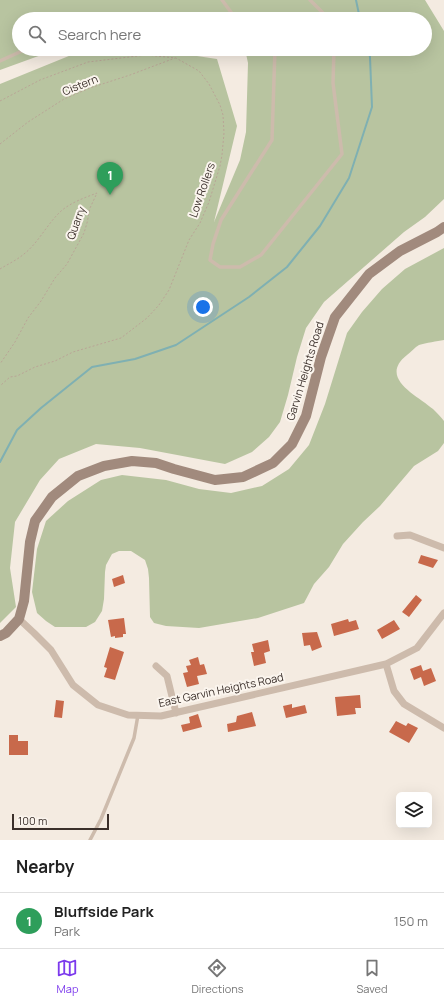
<!DOCTYPE html>
<html lang="en">
<head>
<meta charset="utf-8">
<style>
	:root { --surface:#fff; --page:#f2f2f2; --text:#222; --muted:#767676; --line:#e0e0e0; --accent:#7c3aed }
	body { margin:0; font-family:Manrope,sans-serif; background:var(--page); color:var(--text) }
	.controls { position:absolute; right:12px; bottom:12px; display:grid; overflow:hidden; border-radius:6px; box-shadow:0 4px 16px #0002 }
	.controls button { width:36px; height:36px; display:grid; place-items:center; padding:0; border:0; border-bottom:1px solid var(--line); background:var(--surface); color:var(--text); font:20px sans-serif }
	.scale { position:absolute; left:12px; bottom:10px; width:97px; box-sizing:border-box; padding-left:4px; border:2px solid #3b302b; border-top:0; font-size:11px; line-height:14px; white-space:nowrap; color:#3b302b; -webkit-text-stroke:3px #fbf5ee; paint-order:stroke }
	.you { position:absolute; left:203px; top:307px; width:14px; height:14px; margin:-10px; border:3px solid #fff; border-radius:50%; background:#1a73e8; box-shadow:0 0 0 6px #1a73e833 }
	.badge { display:grid; place-items:center; width:26px; height:26px; border-radius:50%; background:var(--accent); color:#fff; font-size:13px; font-weight:700 }
	.pin { position:absolute; translate:-50% -33px; filter:drop-shadow(0 1px 2px #0008) }
	.pin::after { content:''; position:absolute; top:21px; width:14px; height:12px; background:inherit; clip-path:polygon(0 0,100% 0,50% 100%) }
	.list { margin:0; padding:0; list-style:none }
	h2 { display:flex; justify-content:space-between; align-items:center; height:52px; margin:0; padding:0 16px; font-size:17px }
	h2 small { font-size:13px; font-weight:400; color:var(--muted) }
	.list li { display:grid; grid-template-columns:26px 1fr auto; gap:12px; align-items:center; box-sizing:border-box; height:56px; padding:0 16px; border-top:1px solid var(--line) }
	.list b { display:block; font-size:15px; white-space:nowrap }
	.list p { margin:0; font-size:13px; white-space:nowrap; color:var(--muted) }
	.list em { font-size:13px; font-style:normal; color:var(--muted) }
	.icon { flex:none; width:22px; height:22px; fill:none; stroke:currentColor; stroke-width:2; stroke-linecap:round; stroke-linejoin:round }
	.map { position:relative; flex:none; width:444px; height:840px; overflow:hidden }
	.search { position:absolute; background:var(--surface); box-shadow:0 4px 16px #0002; left:12px; right:12px; top:12px; height:44px; display:flex; align-items:center; gap:10px; box-sizing:border-box; padding:0 14px; border-radius:22px; color:var(--muted); font-size:15px }
	.sheet { height:108px; background:var(--surface) }
	nav { display:flex; justify-content:space-around; align-items:center; box-sizing:border-box; height:56px; border-top:1px solid var(--line); background:var(--surface); font-size:11px; color:var(--muted) }
	nav a { display:grid; justify-items:center; gap:2px }
	nav .on { color:var(--accent) }
	.map>svg:first-child { display:block }
	.green { fill:#b8c4a0 }
	.lines { fill:none; stroke-linecap:round; stroke-linejoin:round }
	.stream { stroke:#7fb0b2; stroke-width:2 }
	.building { fill:#c8694b }
	.path { stroke:#b9a596; stroke-width:1; stroke-dasharray:2 2; stroke-linecap:butt }
	.lane { stroke:#cdbbac; stroke-width:3.5 }
	.street { stroke:#cdbbac; stroke-width:7 }
	.secondary { stroke:#a18a7d; stroke-width:10 }
	.labels { text-anchor:middle; stroke-width:4; stroke-linejoin:round; paint-order:stroke }
	.street-label { font-size:11px; fill:#3b302b; stroke:#fbf5ee }
</style>
</head>
<body>
<div class="map">
<svg width="444" height="840" viewBox="0 0 444 840">
	<rect width="100%" height="100%" fill="#f4ebe1"/>
	<path class="green" d="M 0,0 L 425,0 L 444,31 L 444,199 L 425,217 L 404,232 L 324,302 L 306,328 L 297,357 L 288,395 L 280,422 L 269,437 L 252,452 L 225,464 L 140,448 L 96,444 L 59,459 L 40,480 L 15,522 L 10,568 L 16,607 L 0,623 L 0,84 L 86,49 L 150,49 L 217,59 L 237,126 L 214,222 L 240,160 L 246,132 L 248,63 L 245,49 L 425,49 L 425,19 L 19,19 L 19,49 L 68,49 L 44,54 L 0,70 Z
		M 444,248 L 444,340 C 437,341 426,343 419,345 C 415,347 411,352 407,355 C 378,378 417,395 433,409 C 437,413 441,417 444,421 L 444,443 L 438,451 L 414,466 L 380,506 L 363,522 L 343,544 L 329,567 L 314,584 L 304,603 L 258,618 L 199,628 L 166,626 L 154,623 L 150,617 L 149,578 L 148,569 L 145,560 L 131,551 L 119,551 L 112,554 L 106,565 L 105,572 L 104,599 L 102,611 L 95,622 L 86,627 L 55,627 L 46,621 L 37,613 L 32,592 L 37,549 L 46,521 L 68,501 L 101,480 L 122,475 L 166,480 L 199,489 L 231,493 L 262,486 L 289,469 L 309,445 L 325,404 L 347,333 L 362,312 L 382,289 L 405,269 Z"/>
	<g class="lines">
		<path class="stream" d="M 356,0 L 360,19
			M 0,462 L 17,430 L 41,408 L 92,367 L 135,359 L 176,345 L 249,297 L 287,267 L 320,226 L 349,178 L 372,107 L 370,57 L 368,49"/>
	</g>
	<path class="building" d="M 421,555 L 438,560 L 433,568 L 418,563 Z
		M 123,575 L 125,583 L 114,587 L 112,579 Z
		M 416,595 L 422,600 L 409,617 L 402,612 Z
		M 124,618 L 126,634 L 123,634 L 123,637 L 115,638 L 115,636 L 111,637 L 108,620 Z
		M 348,619 L 349,622 L 356,620 L 359,629 L 334,636 L 331,624 Z
		M 394,620 L 400,629 L 382,639 L 377,630 Z
		M 317,632 L 322,647 L 312,651 L 310,645 L 304,646 L 302,633 Z
		M 268,640 L 270,651 L 264,653 L 266,663 L 254,666 L 251,652 L 254,652 L 252,644 Z
		M 110,647 L 124,652 L 115,680 L 104,677 L 107,668 L 104,667 Z
		M 198,657 L 200,665 L 204,664 L 207,674 L 197,676 L 199,684 L 187,687 L 183,673 L 188,672 L 186,666 L 191,665 L 189,660 Z
		M 421,665 L 423,671 L 431,668 L 436,681 L 424,686 L 421,677 L 414,680 L 410,669 Z
		M 360,695 L 361,708 L 355,708 L 356,714 L 337,716 L 335,697 Z
		M 56,700 L 64,701 L 62,718 L 54,717 Z
		M 292,704 L 292,708 L 305,705 L 307,713 L 286,718 L 283,706 Z
		M 252,712 L 256,726 L 228,732 L 227,724 L 236,722 L 237,716 Z
		M 198,714 L 202,727 L 183,732 L 181,725 L 190,723 L 189,717 Z
		M 396,721 L 406,726 L 408,723 L 418,728 L 409,743 L 389,732 Z
		M 9,735 L 18,735 L 18,741 L 28,741 L 28,755 L 9,755 Z"/>
	<g class="lines">
		<path class="path" d="M 0,101 L 40,80 L 88,62 L 146,55 L 176,58 L 199,71 L 209,84 L 220,105 L 223,115 L 224,133 L 222,155 L 220,166 L 209,202 L 200,223 L 189,240 L 169,290 L 159,305 L 147,318 L 121,338 L 73,352 L 55,361 L 35,367 L 17,376 L 10,377 L 1,385 L 0,385
			M 0,144 L 28,122 L 64,99 L 90,88 L 130,75 L 175,58
			M 0,269 C 8,264 17,260 24,254 C 38,243 46,226 59,213 C 69,203 84,198 97,193 L 90,208 L 87,223 L 84,233 L 67,264 L 55,278 L 41,301 L 28,318 L 15,342 L 0,364"/>
		<path class="lane" d="M 222,0 L 236,19
			M 310,0 L 327,17 L 327,19
			M 275,49 L 272,140 L 221,220 L 213,244 L 210,260 L 220,267 L 240,267 L 261,255 L 342,154 L 333,83 L 334,49
			M 0,61 L 22,51 L 31,49
			M 90,840 L 101,819 L 134,738 L 138,715"/>
		<path class="street" d="M 397,536 L 410,535 L 444,548
			M 19,619 L 34,633 L 51,650 L 73,685 L 98,705 L 128,715 L 161,716 L 386,664 L 417,648 L 444,613
			M 386,664 L 394,691 L 404,704 L 444,728
			M 156,666 L 167,676 L 176,713"/>
		<path class="secondary" d="M 0,636 L 6,633 L 19,619 L 24,601 L 30,542 L 35,521 L 52,497 L 78,476 L 104,466 L 132,461 L 156,463 L 174,469 L 215,480 L 243,477 L 273,463 L 292,444 L 306,416 L 321,357 L 335,317 L 369,274 L 400,251 L 437,232 L 444,227"/>
	</g>
	<g class="labels">
		<g class="street-label">
			<text transform="translate(80 85) rotate(-22)" y="4">Cistern</text>
			<text transform="translate(202 190) rotate(-71)" y="4">Low Rollers</text>
			<text transform="translate(76 223) rotate(-70)" y="4">Quarry</text>
			<text transform="translate(305 371) rotate(-73)" y="4">Garvin Heights Road</text>
			<text transform="translate(221 690) rotate(-12)" y="4">East Garvin Heights Road</text>
		</g>
	</g>
</svg>
<div class="controls">
<button><svg class="icon" aria-label="layers" viewBox="0 0 24 24"><path d="M12 4l9 5-9 5-9-5zM3 14l9 5 9-5"/></svg></button>
</div>
<div class="scale">100 m</div>
<div class="you"></div>
<div class="pin badge" style="left:110px;top:195px;background:#2e9e5b">1</div>
<div class="search"><svg class="icon" aria-label="search" viewBox="0 0 24 24"><circle cx="10" cy="10" r="6"/><path d="M15 15l6 6"/></svg>Search here</div>
</div>
<section class="sheet">
<h2>Nearby<small></small></h2>
<ul class="list">
<li><span class="badge" style="background:#2e9e5b">1</span><div><b>Bluffside Park</b><p>Park</p></div><em>150 m</em></li>
</ul>
</section>
<nav>
<a class="on"><svg class="icon" aria-label="map" viewBox="0 0 24 24"><path d="M3 6l6-2 6 2 6-2v14l-6 2-6-2-6 2zM9 4v14M15 6v14"/></svg>Map</a>
<a><svg class="icon" aria-label="directions" viewBox="0 0 24 24"><path d="M12 3l9 9-9 9-9-9zM9 14v-3h6M13 9l2 2-2 2"/></svg>Directions</a>
<a><svg class="icon" aria-label="saved" viewBox="0 0 24 24"><path d="M7 4h10v16l-5-4-5 4z"/></svg>Saved</a>
</nav>
</body>
</html>
